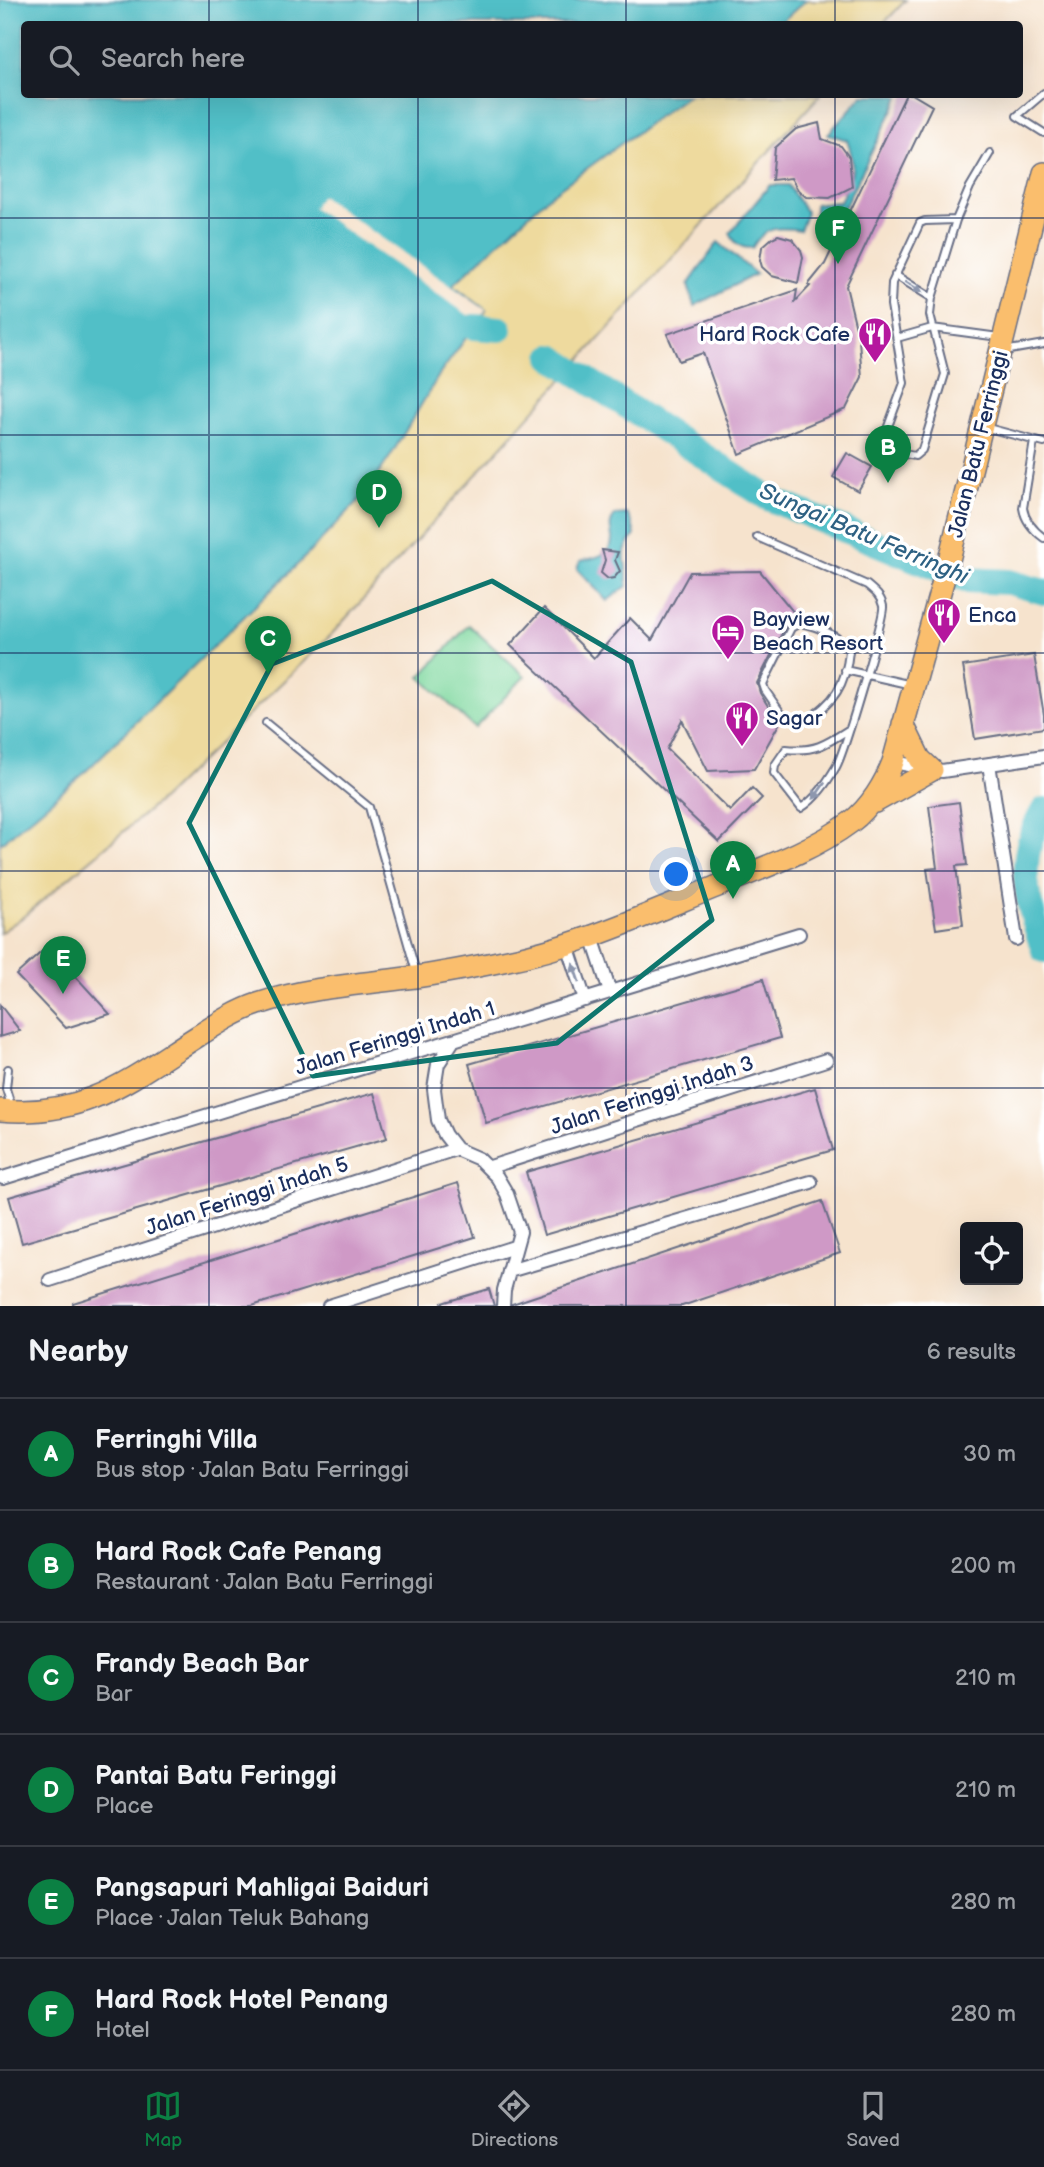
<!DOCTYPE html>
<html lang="en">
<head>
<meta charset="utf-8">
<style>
	:root { --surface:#171b24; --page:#20242c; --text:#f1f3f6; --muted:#9ea1a6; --line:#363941; --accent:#0b8043 }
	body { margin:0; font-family:"Balsamiq Sans",sans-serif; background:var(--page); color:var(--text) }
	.controls { position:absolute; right:21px; bottom:21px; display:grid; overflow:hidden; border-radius:7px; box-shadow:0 7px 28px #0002 }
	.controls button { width:63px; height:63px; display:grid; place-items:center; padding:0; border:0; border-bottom:2px solid var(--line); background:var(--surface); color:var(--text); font:35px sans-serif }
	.you { position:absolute; left:677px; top:875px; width:24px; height:24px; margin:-18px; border:5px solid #fff; border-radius:50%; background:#1a73e8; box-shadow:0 0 0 10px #1a73e833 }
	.badge { display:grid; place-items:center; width:46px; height:46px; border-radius:50%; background:var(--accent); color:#fff; font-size:23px; font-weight:700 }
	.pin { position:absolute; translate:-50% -58px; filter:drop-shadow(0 2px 4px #0008) }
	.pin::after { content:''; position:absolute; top:37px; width:24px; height:21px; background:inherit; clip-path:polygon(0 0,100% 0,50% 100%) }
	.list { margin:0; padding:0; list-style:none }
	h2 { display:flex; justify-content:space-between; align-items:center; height:91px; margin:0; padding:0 28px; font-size:30px }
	h2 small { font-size:23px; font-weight:400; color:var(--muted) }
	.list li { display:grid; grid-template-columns:46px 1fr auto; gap:21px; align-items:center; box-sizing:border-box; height:112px; padding:0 28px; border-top:2px solid var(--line) }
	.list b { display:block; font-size:26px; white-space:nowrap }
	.list p { margin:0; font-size:23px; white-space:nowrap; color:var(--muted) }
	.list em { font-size:23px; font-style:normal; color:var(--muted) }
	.icon { flex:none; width:38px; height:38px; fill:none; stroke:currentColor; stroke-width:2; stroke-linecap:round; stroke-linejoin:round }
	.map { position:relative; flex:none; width:1044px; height:1306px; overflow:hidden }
	.search { position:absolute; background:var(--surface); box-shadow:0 7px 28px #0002; left:21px; right:21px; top:21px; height:77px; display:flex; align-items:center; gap:18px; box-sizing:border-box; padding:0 24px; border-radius:7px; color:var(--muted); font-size:26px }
	.sheet { height:763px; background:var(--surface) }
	nav { display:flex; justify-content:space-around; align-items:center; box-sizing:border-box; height:98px; border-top:2px solid var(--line); background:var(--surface); font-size:19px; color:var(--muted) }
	nav a { display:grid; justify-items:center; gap:4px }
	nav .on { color:var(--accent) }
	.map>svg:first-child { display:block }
	.green { fill:#7dd79d; stroke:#4c837e; stroke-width:2 }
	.sand { fill:#eeda9e; stroke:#84847e; stroke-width:2 }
	.water { fill:#51bfc7; stroke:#367792; stroke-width:2 }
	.pier { fill:#f6e3cd }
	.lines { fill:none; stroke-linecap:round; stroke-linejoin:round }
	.river { stroke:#51bfc7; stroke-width:26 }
	.building { fill:#cf99c6 }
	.service-casing { stroke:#686e85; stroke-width:10 }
	.minor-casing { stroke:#686e85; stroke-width:16 }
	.primary-casing { stroke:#686e85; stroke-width:24 }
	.service { stroke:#fff; stroke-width:6 }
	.minor { stroke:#fff; stroke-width:12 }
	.primary { stroke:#fabe6d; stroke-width:21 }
	.oneway { fill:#8d97ae }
	.marked { fill:none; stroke:#0f766e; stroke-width:5; stroke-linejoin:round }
	.grid { fill:none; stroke:#1b2f5e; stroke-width:2; stroke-opacity:0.55 }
	.labels { text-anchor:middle; stroke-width:7; stroke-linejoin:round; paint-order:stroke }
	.poi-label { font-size:21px; fill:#1b2f5e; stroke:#fff; text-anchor:start }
	.street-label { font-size:21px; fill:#1b2f5e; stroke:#fff }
	.water-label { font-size:23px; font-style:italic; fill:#2e6183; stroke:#fff }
</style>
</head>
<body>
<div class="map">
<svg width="1044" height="1306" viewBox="0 0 1044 1306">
	<rect width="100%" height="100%" fill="#fff"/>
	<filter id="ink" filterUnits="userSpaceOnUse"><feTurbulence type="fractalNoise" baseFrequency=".0143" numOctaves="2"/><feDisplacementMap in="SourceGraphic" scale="14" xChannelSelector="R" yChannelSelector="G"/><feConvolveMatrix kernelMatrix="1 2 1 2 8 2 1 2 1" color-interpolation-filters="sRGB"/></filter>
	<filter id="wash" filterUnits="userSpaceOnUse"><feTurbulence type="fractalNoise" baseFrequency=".00686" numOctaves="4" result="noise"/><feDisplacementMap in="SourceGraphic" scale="28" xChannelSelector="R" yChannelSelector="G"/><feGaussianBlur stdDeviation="1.57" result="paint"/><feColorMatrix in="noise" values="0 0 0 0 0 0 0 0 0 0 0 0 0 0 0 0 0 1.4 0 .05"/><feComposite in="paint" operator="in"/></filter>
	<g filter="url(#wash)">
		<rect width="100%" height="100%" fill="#f6e3cd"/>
		<path class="green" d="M 469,625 L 525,676 L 475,728 L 420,677 Z"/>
		<path class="sand" d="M 806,0 L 906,0 L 883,24 L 779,24 Z
			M 688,95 L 820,95 L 329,637 L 164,797 L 23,917 L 0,933 L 0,844 L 83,774 L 300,562 L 364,495 L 391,455 L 439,375 L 486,311 L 453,285 L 549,196 Z"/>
		<path class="water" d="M 0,0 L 806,0 L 779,24 L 24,24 L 24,94 L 688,95 L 549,196 L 453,285 L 486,310 L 439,375 L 391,455 L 364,495 L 300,562 L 83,774 L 0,844 Z
			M 863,95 L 894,95 L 899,97 L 830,236 L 815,227 L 815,204 L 840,202 C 852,177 857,167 847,140 L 828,134 Z
			M 770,185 L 788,185 L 807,213 L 800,230 C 777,227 765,226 752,248 C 740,248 735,244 730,233 Z
			M 718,242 L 756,274 L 694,306 L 688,285 Z
			M 627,514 L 632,523 L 635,535 C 616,557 629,561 627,586 L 607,601 L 577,569 L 580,561 C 593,558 613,556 612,538 C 611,528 608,525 615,515 Z"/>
		<path class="pier" d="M 321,196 L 486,310 L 478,322 L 313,208 Z"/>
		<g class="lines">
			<path class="river" d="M 474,327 L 500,329
				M 552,357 L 768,498 L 965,580 L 1009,582 L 1044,592
				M 1044,810 C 1014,860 1026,898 1044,950"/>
		</g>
		<g id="blocks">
			<path class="building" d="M 906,94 L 912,94 L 932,106 L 846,286 L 859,340 L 862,377 L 846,409 L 739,454 L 703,353 L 679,361 L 667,334 L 797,290 L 795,302 L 810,286 L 808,285 L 825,264 Z
				M 819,123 L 822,139 L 841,146 L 849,157 L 852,187 L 830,198 L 806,197 L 798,190 L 791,178 L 772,180 L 775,148 L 796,129 Z
				M 778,235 L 792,239 L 801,250 L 803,257 L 798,283 L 772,276 L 762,267 L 760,260 L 762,247 L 772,238 Z
				M 847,453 L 872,467 L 858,491 L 833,477 Z
				M 602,550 L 618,552 L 615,560 L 620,571 L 614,578 L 608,579 L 601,573 L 605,560 Z
				M 760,571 L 795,614 L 786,625 L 757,683 L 760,693 L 779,724 L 754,769 L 708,771 L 682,720 L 667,749 L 730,811 L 752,788 L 762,798 L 719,842 L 510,645 L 544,608 L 594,658 L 630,618 L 652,640 L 690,572 Z
				M 1034,655 L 1044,715 L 1044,728 L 975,739 L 963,666 Z
				M 959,802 L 967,865 L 956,866 L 963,925 L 936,929 L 927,869 L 937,868 L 929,806 Z
				M 48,946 L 110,1014 L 66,1028 L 16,975 Z
				M 763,979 L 780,1038 L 486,1123 L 469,1064 Z
				M 0,1005 L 20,1031 L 0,1037 Z
				M 815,1088 L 833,1150 L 544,1235 L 526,1172 Z
				M 374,1093 L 387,1138 L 22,1243 L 9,1197 Z
				M 458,1183 L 475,1237 L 252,1306 L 73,1306 L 73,1303 Z
				M 822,1201 L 840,1253 L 682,1306 L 512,1306 L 512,1304 Z
				M 489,1289 L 494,1306 L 443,1306 L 442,1303 Z"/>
		</g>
	</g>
	<g filter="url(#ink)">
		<use href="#blocks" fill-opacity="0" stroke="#686e85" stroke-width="2"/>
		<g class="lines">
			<g class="service-casing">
				<path id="service" d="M 1044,93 L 1017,116 L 1044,133
					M 956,220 L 932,298 L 930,315 L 945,374 L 922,450 L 915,456 C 904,455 888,449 883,440 L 904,383 L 891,305 L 892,283 L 920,223 L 925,221 Z
					M 956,220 L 970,187 L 990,153
					M 895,275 L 932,298
					M 897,338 L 932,328 L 999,337
					M 1004,351 L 1044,344
					M 984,427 L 1044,443
					M 1034,441 L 1023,508 C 1025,521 1033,530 1044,538
					M 757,537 L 867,585 C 874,591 881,596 883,606 C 885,616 844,753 836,767 C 827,782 816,799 801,808 L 774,773 L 775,765 L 786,749 C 814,752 825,745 848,730
					M 800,623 C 817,626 841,636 849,651 C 846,685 834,703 805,721 L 783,716 L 765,690 L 763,684 L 791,628 Z
					M 845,670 L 912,685
					M 266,723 L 369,807 L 416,972
					M 8,1069 L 6,1089 L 11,1105"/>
			</g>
			<g class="minor-casing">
				<path id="minor" d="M 893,762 L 942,771 L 1044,756
					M 989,764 L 1016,939
					M 592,937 L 610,992
					M 567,945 L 585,1000
					M 453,1041 L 438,1064 L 434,1089 L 438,1120 L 445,1135 L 456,1149 L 479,1159 L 497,1177 L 507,1194 L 520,1232 L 504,1290 L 503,1306
					M 490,1167 L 826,1060
					M 3,1178 L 799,934
					M 509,1271 L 811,1182
					M 50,1280 L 456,1149
					M 329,1306 L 514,1247"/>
			</g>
			<g class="primary-casing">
				<path id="primary" d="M 875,802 L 932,770 L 920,759 L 903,724
					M 0,1110 C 86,1118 130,1079 198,1036 C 217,1024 237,1011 258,1004 C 309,987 362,984 415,977 C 444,973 474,967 503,961 C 576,947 644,916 713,888 C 759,869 811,852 851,822 C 870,808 885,783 893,762 L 950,556 L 1044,173"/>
			</g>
			<use href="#service" class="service"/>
			<use href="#minor" class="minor"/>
			<use href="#primary" class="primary"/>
		</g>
		<defs><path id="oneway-solid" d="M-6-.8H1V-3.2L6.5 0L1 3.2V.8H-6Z" transform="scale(1.75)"/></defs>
		<g class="oneway">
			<use href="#oneway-solid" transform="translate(914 287) rotate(32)"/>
			<use href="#oneway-solid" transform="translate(819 791) rotate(125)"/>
			<use href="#oneway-solid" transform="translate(576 973) rotate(-109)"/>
		</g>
	</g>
	<path class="marked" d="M 492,581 L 631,662 L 712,920 L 557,1043 L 313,1076 L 189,823 L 272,664 Z"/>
	<path class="grid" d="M 209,0 L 209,24M 418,0 L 418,24M 626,0 L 626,24M 835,0 L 835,24M 209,94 L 209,1306M 418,94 L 418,1306M 626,94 L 626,1306M 835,94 L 835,1306M 0,218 L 1044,218M 0,435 L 1044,435M 0,653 L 1044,653M 0,871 L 1044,871M 0,1088 L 1044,1088"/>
	<defs>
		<g id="restaurant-pin" transform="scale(1.75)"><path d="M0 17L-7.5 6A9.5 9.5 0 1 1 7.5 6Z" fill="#b5179e" stroke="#fff"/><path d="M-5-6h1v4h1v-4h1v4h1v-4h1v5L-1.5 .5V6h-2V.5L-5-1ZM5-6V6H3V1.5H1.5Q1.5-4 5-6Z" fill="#fff"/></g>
		<g id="hotel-pin" transform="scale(1.75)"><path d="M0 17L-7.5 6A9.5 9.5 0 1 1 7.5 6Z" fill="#b5179e" stroke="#fff"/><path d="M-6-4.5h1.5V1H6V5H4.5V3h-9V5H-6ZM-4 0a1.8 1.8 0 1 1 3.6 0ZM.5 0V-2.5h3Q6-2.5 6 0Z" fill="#fff"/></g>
	</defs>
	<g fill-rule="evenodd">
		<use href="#restaurant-pin" x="875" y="334"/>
		<use href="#restaurant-pin" x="944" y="615"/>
		<use href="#hotel-pin" x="728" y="631"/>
		<use href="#restaurant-pin" x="742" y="718"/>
	</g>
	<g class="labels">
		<g class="poi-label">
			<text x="850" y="341" text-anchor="end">Hard Rock Cafe</text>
			<text x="968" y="622">Enca</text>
			<text x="752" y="626">Bayview<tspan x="752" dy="24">Beach Resort</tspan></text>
			<text x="766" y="725">Sagar</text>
		</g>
		<g class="street-label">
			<text transform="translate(978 444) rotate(-76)" y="7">Jalan Batu Ferringgi</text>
			<text transform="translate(395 1038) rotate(-17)" y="7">Jalan Feringgi Indah 1</text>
			<text transform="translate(652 1095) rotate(-18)" y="7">Jalan Feringgi Indah 3</text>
			<text transform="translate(247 1196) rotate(-18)" y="7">Jalan Feringgi Indah 5</text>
		</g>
		<g class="water-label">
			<text transform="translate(864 533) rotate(23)" y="8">Sungai Batu Ferringhi</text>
		</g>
	</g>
</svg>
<div class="controls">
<button><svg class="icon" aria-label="locate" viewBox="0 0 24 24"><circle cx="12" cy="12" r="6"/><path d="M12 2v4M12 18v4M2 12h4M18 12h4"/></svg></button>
</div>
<div class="you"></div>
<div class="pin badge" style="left:733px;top:899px">A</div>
<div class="pin badge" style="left:888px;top:483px">B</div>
<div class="pin badge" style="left:268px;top:674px">C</div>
<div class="pin badge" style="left:379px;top:528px">D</div>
<div class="pin badge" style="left:63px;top:994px">E</div>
<div class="pin badge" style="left:838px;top:264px">F</div>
<div class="search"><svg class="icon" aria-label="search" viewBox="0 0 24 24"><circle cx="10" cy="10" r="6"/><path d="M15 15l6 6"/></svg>Search here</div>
</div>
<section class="sheet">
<h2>Nearby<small>6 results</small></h2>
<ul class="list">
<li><span class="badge">A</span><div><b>Ferringhi Villa</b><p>Bus stop · Jalan Batu Ferringgi</p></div><em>30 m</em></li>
<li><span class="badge">B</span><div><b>Hard Rock Cafe Penang</b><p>Restaurant · Jalan Batu Ferringgi</p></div><em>200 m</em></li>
<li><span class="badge">C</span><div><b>Frandy Beach Bar</b><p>Bar</p></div><em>210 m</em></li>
<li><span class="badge">D</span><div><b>Pantai Batu Feringgi</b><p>Place</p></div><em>210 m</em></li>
<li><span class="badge">E</span><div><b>Pangsapuri Mahligai Baiduri</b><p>Place · Jalan Teluk Bahang</p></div><em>280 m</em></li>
<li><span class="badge">F</span><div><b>Hard Rock Hotel Penang</b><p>Hotel</p></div><em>280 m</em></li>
</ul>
</section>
<nav>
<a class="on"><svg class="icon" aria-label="map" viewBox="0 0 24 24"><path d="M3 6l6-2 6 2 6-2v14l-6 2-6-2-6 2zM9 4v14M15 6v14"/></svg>Map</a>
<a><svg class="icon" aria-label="directions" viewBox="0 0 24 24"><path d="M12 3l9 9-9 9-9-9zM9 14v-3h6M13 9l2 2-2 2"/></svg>Directions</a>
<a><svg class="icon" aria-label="saved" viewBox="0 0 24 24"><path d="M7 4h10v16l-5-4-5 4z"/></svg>Saved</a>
</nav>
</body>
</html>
